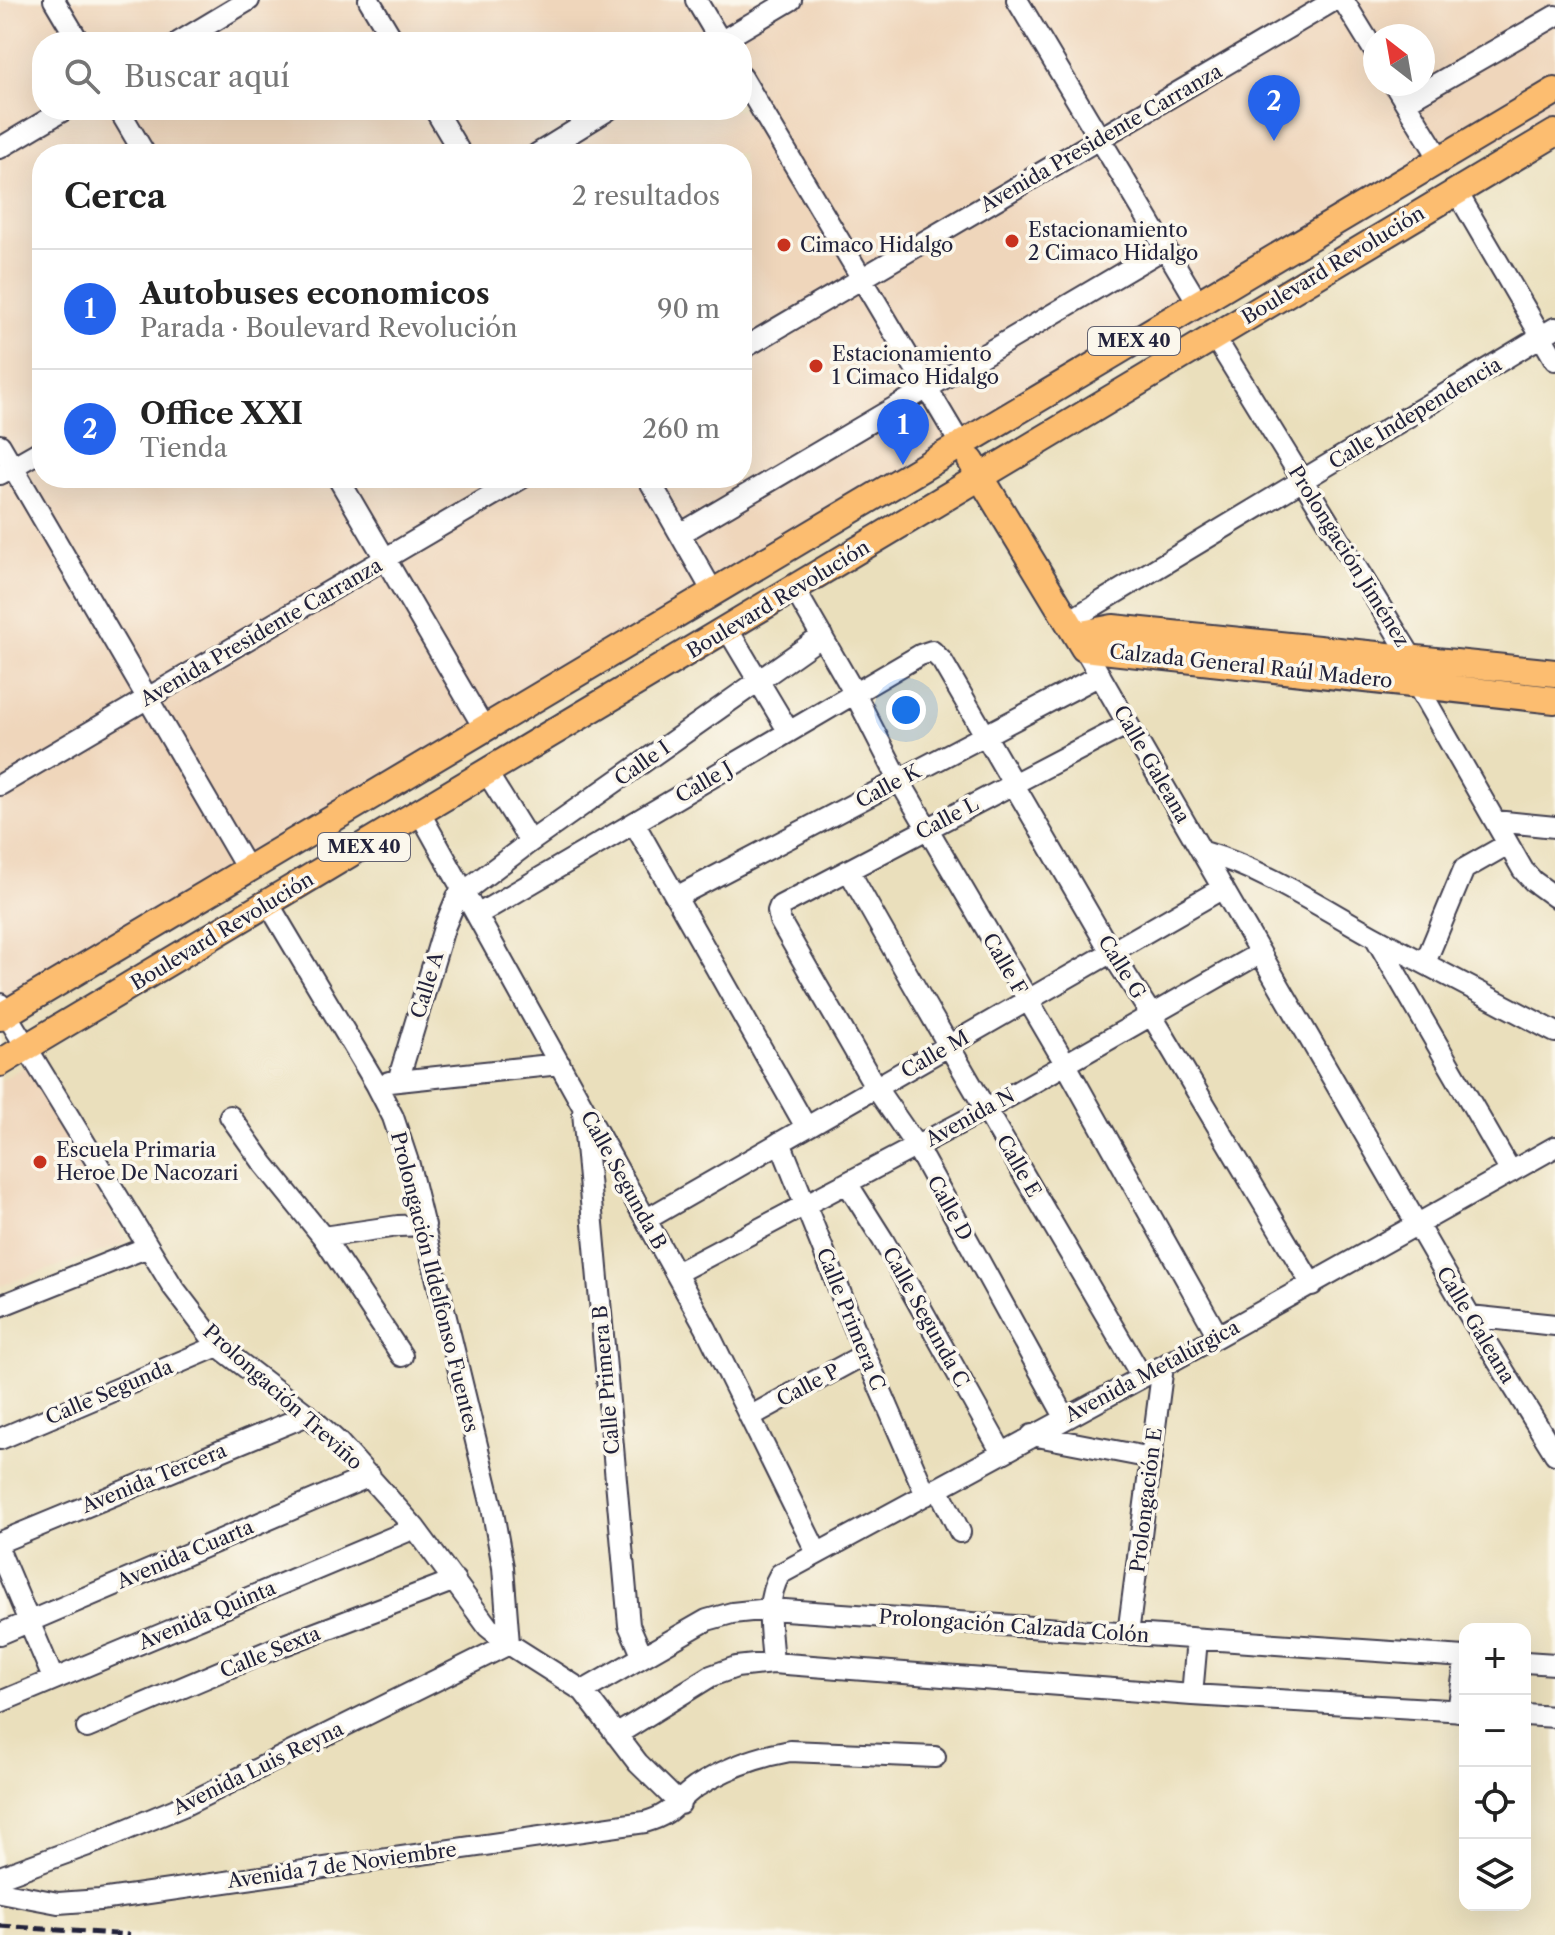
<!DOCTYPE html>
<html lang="es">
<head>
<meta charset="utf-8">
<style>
	:root { --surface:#fff; --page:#f6f6f6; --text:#222; --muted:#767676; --line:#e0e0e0; --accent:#2563eb }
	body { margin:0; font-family:"Libre Caslon Text",serif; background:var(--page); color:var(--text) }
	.controls { position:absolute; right:24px; bottom:24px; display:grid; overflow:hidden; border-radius:16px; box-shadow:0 8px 32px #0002 }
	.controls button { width:72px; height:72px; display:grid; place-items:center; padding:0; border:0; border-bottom:2px solid var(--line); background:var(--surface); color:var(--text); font:40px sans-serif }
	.compass { position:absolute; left:1363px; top:24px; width:72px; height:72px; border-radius:50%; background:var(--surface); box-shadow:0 8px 32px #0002; rotate:329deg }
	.you { position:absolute; left:906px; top:710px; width:28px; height:28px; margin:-20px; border:6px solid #fff; border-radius:50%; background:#1a73e8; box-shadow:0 0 0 12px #1a73e833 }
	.badge { display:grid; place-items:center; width:52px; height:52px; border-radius:50%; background:var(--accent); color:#fff; font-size:26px; font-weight:700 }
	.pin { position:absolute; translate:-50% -66px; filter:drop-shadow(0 2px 4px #0008) }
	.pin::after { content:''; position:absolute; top:42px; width:28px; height:24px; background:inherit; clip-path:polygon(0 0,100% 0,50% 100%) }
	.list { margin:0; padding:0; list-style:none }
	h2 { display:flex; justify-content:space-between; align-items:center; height:104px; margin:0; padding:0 32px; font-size:34px }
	h2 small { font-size:26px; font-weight:400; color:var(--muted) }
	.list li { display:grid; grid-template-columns:52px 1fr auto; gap:24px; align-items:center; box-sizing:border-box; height:120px; padding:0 32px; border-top:2px solid var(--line) }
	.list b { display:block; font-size:30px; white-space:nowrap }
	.list p { margin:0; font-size:26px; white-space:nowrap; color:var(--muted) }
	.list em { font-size:26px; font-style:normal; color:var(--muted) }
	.icon { flex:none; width:44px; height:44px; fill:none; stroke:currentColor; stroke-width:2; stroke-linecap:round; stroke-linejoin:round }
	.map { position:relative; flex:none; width:1555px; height:1935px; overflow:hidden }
	.search { position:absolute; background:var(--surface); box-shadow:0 8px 32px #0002; left:32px; top:32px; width:720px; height:88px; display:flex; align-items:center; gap:20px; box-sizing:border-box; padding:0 28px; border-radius:32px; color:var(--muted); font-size:30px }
	.panel { position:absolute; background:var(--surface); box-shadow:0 8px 32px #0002; left:32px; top:144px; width:720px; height:344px; border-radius:32px }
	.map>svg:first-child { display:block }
	.built { fill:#efd6bb; fill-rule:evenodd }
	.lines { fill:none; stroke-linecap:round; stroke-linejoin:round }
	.minor-casing { stroke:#403e4e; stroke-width:24 }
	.major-casing { stroke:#403e4e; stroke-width:30 }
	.minor { stroke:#fff; stroke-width:20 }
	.major { stroke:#fcbd6f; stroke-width:26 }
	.rail { stroke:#22223b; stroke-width:5; stroke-dasharray:12 6; stroke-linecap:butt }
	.poi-dot { fill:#c8321e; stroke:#fbf7ec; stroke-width:3 }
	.labels { text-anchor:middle; stroke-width:7; stroke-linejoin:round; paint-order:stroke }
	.shield { fill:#fbf7ec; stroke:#636270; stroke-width:2 }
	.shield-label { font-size:18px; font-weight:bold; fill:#22223b }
	.street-label { font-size:20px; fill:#22223b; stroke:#fbf7ec }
	.poi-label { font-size:20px; fill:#22223b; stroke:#fbf7ec; text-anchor:start }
</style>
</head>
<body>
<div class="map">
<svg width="1555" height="1935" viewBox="0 0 1555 1935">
	<rect width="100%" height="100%" fill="#fbf7ec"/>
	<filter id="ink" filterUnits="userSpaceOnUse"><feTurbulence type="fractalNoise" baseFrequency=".0125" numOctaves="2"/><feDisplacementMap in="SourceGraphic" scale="16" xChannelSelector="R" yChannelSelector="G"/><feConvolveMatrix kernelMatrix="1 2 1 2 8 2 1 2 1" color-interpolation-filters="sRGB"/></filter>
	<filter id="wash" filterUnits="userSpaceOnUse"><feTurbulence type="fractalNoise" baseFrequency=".006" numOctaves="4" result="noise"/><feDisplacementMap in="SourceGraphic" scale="32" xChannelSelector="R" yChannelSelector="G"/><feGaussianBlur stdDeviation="1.8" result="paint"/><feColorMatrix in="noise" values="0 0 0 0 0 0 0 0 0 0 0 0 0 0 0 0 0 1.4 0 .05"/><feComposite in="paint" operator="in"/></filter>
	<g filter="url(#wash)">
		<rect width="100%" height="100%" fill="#eadfbc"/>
		<path class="built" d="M 0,0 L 1555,0 L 1555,109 L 0,1023 ZM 1375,36 L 1423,36 L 1423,84 L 1375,84 ZM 42,42 L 742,42 L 742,110 L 42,110 ZM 42,154 L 742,154 L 742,478 L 42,478 Z
			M 26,1065 L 127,1243 L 0,1286 L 0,1081 Z"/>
	</g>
	<g filter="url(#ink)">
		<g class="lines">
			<g class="minor-casing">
				<path id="minor" d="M 54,0 L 79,42
					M 369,0 L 394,42
					M 696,0 L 721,42
					M 1017,0 L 1198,303
					M 1343,0 L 1375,52
					M 179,42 L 249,0
					M 720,42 L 791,0
					M 742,77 L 961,445
					M 1394,84 L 1440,159
					M 1405,102 L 1555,16
					M 119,110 L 145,154
					M 435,110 L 461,154
					M 0,148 L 64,110
					M 537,154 L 608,110
					M 1457,192 L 1555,360
					M 1214,336 L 1412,658 L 1417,685 L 1523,870 L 1533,881 L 1555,897
					M 742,349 L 1335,0
					M 0,445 L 247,869
					M 0,474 L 42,450
					M 338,478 L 484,728
					M 648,478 L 713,592
					M 680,534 L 1165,248
					M 795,590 L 855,694 L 899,780 L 1065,1063 L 1218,1336
					M 1069,621 L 1555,328
					M 728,630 L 789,732
					M 1084,648 L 1470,1316 L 1555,1454
					M 487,773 L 530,842
					M 0,785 L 522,478
					M 420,813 L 706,1328 L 817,1553
					M 1495,821 L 1555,827
					M 634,823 L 806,1127
					M 1204,852 C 1266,870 1319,906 1375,937 C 1434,969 1495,1000 1555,1032
					M 849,871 C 944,1041 1044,1208 1142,1377
					M 676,897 L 1100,675
					M 268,903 L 376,1084 L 393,1117 L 409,1165 L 492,1507 L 503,1567 L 509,1644
					M 477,915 L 920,655 L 932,651 L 942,661 L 1111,952 L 1152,1016 L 1312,1285
					M 1375,937 L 1511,1172
					M 1425,963 L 1464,869 L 1508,844
					M 0,1004 L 173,1287 L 218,1346 L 308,1415 L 339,1443 L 415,1528 L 488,1627 L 509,1644 L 583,1691 L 638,1763 L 680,1804
					M 398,1081 L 444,928 L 457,897 L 530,842 L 822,636
					M 389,1082 L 560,1064
					M 583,1112 L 629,1625 L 642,1655
					M 230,1116 L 264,1164 L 323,1237 L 402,1356
					M 780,1142 L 865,1354 L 926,1495
					M 847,1183 L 883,1240 L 1002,1453
					M 647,1219 L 1223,888
					M 323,1237 L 398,1226 L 425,1225
					M 676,1273 L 987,1109 L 1260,953
					M 0,1306 L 148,1247
					M 1470,1316 L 1555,1325
					M 751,1416 L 865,1354
					M 1065,1417 L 916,1146 L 876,1088 L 780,921 L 778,911 L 780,906 L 1128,724
					M 1032,1435 L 1152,1458
					M 0,1439 L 218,1346
					M 938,1488 L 960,1532
					M 0,1542 L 308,1415
					M 0,1553 L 53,1678
					M 0,1634 L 370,1476
					M 1128,1634 L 1163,1366
					M 1525,1662 L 1555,1664
					M 773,1663 C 771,1633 764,1601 780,1574 L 1218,1336 L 1555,1147
					M 583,1691 L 707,1620 L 732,1613 L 770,1609 L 1465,1657
					M 1192,1695 L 1197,1639
					M 0,1702 L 415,1528
					M 1458,1711 L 1465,1663
					M 1525,1715 L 1555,1717
					M 87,1728 L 271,1650 L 455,1580
					M 616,1735 L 711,1676 L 736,1667 L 773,1663 L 1192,1695 L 1465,1711
					M 0,1877 L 99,1841 L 183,1806 L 509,1644
					M 0,1892 L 58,1903 L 100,1900 L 645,1822 C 676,1813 674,1802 696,1787 C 724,1769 756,1757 790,1751 L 935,1757"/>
			</g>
			<g class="major-casing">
				<path id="major" d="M 971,461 L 1084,648 L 1555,700
					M 1077,635 L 1113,628 L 1555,673
					M 0,1017 L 1555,91
					M 0,1063 L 1555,133"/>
			</g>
			<use href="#minor" class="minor"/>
			<use href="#major" class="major"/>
			<path class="rail" d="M 0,1926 L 130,1935"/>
		</g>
	</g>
	<g class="poi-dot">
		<circle cx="1012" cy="241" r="8"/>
		<circle cx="784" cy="245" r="8"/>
		<circle cx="816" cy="366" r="8"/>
		<circle cx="40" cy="1162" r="8"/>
	</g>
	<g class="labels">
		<g class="shield">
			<rect x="1088" y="327" width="92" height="28" rx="6"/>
			<rect x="318" y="833" width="92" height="28" rx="6"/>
		</g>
		<g class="shield-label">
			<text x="1134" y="347">MEX 40</text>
			<text x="364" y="853">MEX 40</text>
		</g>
		<g class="street-label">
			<text transform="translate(1101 138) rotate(-30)" y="7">Avenida Presidente Carranza</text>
			<text transform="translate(1333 265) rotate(-31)" y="7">Boulevard Revolución</text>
			<text transform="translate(1415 413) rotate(-31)" y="7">Calle Independencia</text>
			<text transform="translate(1349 556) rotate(58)" y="7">Prolongación Jiménez</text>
			<text transform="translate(778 599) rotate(-31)" y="7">Boulevard Revolución</text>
			<text transform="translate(261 632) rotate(-30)" y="7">Avenida Presidente Carranza</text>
			<text transform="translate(1251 666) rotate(6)" y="7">Calzada General Raúl Madero</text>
			<text transform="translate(642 763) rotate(-35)" y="7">Calle I</text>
			<text transform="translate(1152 764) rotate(60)" y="7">Calle Galeana</text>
			<text transform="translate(704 782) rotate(-30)" y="7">Calle J</text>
			<text transform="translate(888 786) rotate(-28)" y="7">Calle K</text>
			<text transform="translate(947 818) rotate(-28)" y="7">Calle L</text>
			<text transform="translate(222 931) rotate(-31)" y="7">Boulevard Revolución</text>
			<text transform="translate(1005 964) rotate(60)" y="7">Calle F</text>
			<text transform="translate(1122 967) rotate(58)" y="7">Calle G</text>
			<text transform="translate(427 985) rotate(-73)" y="7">Calle A</text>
			<text transform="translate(935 1054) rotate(-30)" y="7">Calle M</text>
			<text transform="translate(970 1117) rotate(-29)" y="7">Avenida N</text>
			<text transform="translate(1019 1166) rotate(60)" y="7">Calle E</text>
			<text transform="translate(624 1180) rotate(61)" y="7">Calle Segunda B</text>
			<text transform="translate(950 1208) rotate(61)" y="7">Calle D</text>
			<text transform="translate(435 1282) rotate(76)" y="7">Prolongación Ildelfonso Fuentes</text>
			<text transform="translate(926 1317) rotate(61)" y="7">Calle Segunda C</text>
			<text transform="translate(851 1319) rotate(68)" y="7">Calle Primera C</text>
			<text transform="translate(1476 1325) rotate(59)" y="7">Calle Galeana</text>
			<text transform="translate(1152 1371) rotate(-28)" y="7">Avenida Metalúrgica</text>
			<text transform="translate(606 1380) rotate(-95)" y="7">Calle Primera B</text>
			<text transform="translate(808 1385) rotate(-28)" y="7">Calle P</text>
			<text transform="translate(109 1392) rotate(-23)" y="7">Calle Segunda</text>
			<text transform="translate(283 1397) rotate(42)" y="7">Prolongación Treviño</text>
			<text transform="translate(154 1478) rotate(-22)" y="7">Avenida Tercera</text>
			<text transform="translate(1146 1500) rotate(-83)" y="7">Prolongación E</text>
			<text transform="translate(185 1554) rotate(-23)" y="7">Avenida Cuarta</text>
			<text transform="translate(207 1615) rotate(-23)" y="7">Avenida Quinta</text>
			<text transform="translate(1014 1626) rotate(4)" y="7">Prolongación Calzada Colón</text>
			<text transform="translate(270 1652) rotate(-22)" y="7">Calle Sexta</text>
			<text transform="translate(258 1768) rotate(-26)" y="7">Avenida Luis Reyna</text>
			<text transform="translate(342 1865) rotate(-8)" y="7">Avenida 7 de Noviembre</text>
		</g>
		<g class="poi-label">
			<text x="1028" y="237">Estacionamiento<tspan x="1028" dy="23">2 Cimaco Hidalgo</tspan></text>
			<text x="800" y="252">Cimaco Hidalgo</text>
			<text x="832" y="361">Estacionamiento<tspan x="832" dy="23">1 Cimaco Hidalgo</tspan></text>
			<text x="56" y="1157">Escuela Primaria<tspan x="56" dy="23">Heroe De Nacozari</tspan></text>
		</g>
	</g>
</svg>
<div class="controls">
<button>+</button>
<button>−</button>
<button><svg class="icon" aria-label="locate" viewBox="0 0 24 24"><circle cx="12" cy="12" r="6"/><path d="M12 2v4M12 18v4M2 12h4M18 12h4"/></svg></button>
<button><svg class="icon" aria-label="layers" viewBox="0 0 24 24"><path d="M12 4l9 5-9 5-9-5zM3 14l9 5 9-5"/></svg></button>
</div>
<svg class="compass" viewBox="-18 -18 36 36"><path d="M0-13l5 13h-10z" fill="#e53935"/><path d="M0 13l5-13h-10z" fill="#767676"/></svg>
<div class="you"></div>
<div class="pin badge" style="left:903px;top:465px">1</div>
<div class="pin badge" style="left:1274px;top:141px">2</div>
<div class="search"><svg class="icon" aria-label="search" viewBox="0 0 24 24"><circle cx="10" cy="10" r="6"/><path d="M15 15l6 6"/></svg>Buscar aquí</div>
<section class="panel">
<h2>Cerca<small>2 resultados</small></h2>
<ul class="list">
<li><span class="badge">1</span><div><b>Autobuses economicos</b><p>Parada · Boulevard Revolución</p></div><em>90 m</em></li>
<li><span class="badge">2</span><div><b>Office XXI</b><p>Tienda</p></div><em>260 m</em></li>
</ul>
</section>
</div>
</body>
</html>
